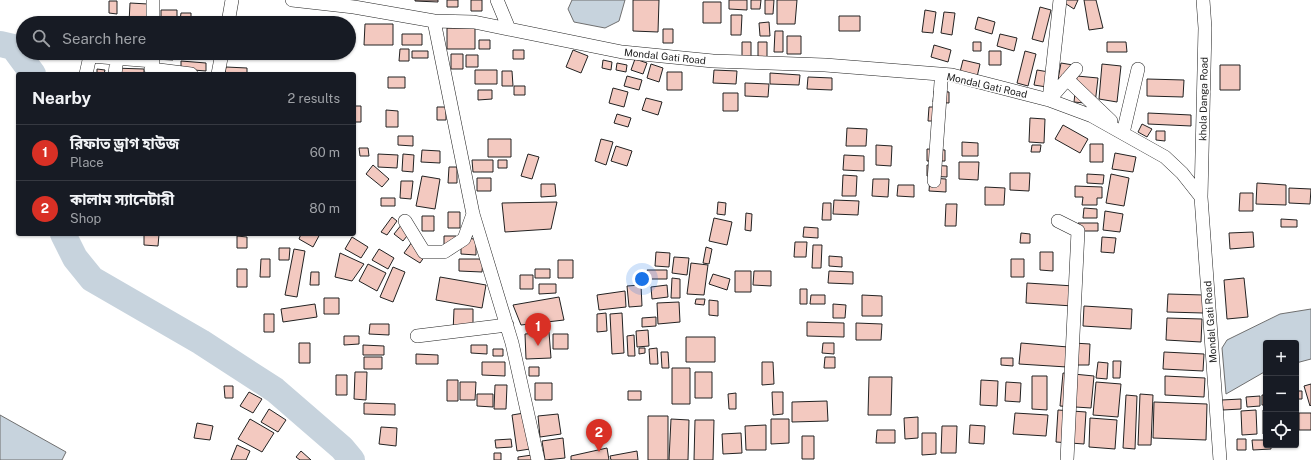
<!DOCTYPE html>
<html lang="en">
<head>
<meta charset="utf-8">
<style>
	:root { --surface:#171b24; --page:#242831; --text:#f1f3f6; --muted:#9ea1a6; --line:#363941; --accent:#d93025 }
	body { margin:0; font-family:"Public Sans","Noto Sans Bengali",sans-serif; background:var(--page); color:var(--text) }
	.controls { position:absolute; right:12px; bottom:12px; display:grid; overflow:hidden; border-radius:4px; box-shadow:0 1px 3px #0004 }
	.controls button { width:36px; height:36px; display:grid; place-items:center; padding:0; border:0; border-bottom:1px solid var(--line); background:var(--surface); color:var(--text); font:20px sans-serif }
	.you { position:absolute; left:642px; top:279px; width:14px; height:14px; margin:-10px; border:3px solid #fff; border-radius:50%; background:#1a73e8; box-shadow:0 0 0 6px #1a73e833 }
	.badge { display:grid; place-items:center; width:26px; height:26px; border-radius:50%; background:var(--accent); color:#fff; font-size:13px; font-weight:700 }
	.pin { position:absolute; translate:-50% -33px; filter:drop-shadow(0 1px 2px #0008) }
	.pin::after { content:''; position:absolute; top:21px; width:14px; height:12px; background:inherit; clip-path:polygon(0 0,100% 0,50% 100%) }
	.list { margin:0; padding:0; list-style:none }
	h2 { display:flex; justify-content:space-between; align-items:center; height:52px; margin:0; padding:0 16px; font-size:17px }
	h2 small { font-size:13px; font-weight:400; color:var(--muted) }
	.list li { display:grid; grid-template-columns:26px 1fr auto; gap:12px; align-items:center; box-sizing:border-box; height:56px; padding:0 16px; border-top:1px solid var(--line) }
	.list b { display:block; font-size:15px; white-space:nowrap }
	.list p { margin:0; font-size:13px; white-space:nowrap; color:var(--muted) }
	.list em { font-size:13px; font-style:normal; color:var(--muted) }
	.icon { flex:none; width:22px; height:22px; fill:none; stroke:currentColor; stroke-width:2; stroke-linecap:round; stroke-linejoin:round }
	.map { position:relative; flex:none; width:1311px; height:460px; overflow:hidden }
	.search { position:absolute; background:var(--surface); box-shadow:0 1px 3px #0004; left:16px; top:16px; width:340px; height:44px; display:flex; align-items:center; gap:10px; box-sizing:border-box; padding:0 14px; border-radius:22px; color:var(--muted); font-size:15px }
	.panel { position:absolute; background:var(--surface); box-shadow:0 1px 3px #0004; left:16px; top:72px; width:340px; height:164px; border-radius:4px }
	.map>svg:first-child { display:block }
	.water { fill:#c7d3dd; stroke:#6f6f6f }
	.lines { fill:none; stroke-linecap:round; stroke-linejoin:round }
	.river { stroke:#c7d3dd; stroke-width:26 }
	.building { fill:#f3c9c0; stroke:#222 }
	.street-casing { stroke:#222; stroke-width:14 }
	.street { stroke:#fff; stroke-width:13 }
	.labels { text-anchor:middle; stroke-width:3; stroke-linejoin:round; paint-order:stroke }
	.street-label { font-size:10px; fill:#222; stroke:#fff }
</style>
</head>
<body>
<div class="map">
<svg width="1311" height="460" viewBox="0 0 1311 460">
	<rect width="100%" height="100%" fill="#fff"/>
	<path class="water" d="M 572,0 L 625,0 L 619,21 L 605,28 L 574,22 L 568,9 Z
		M 1311,309 L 1311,359 L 1296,363 L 1296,343 L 1266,343 L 1266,371 L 1226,394 L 1222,348 L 1227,340 L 1280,314 Z
		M 0,415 L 66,452 L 62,460 L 0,460 Z"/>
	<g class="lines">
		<path class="river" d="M 0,44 L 13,47 L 33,74
			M 63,234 L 75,258 L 92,279 L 201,342 L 275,390 L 342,448 L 352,460"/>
	</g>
	<path class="building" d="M 415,0 L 438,0 L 438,2 L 415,1 Z
		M 447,0 L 458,0 L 458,7 L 447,7 Z
		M 471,0 L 482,0 L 482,11 L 471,11 Z
		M 633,0 L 659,0 L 658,32 L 633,31 Z
		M 729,0 L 747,0 L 747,10 L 729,9 Z
		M 751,0 L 761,0 L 760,9 L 751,9 Z
		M 765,0 L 774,0 L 773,14 L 765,14 Z
		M 777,0 L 797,0 L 795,24 L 777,24 Z
		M 1060,0 L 1078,0 L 1074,9 Z
		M 1084,0 L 1096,0 L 1103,28 L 1089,30 Z
		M 109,1 L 117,1 L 117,14 L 109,13 Z
		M 703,2 L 721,2 L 721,23 L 703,23 Z
		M 130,3 L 148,4 L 147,23 L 129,23 Z
		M 1040,7 L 1051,10 L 1043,42 L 1032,39 Z
		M 161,10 L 177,10 L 177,20 L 161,20 Z
		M 925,10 L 936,12 L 933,33 L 922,32 Z
		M 944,12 L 955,13 L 952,35 L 941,33 Z
		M 181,13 L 191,13 L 191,20 L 180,20 Z
		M 731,15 L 742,15 L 741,35 L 731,35 Z
		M 839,16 L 860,16 L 860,31 L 839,31 Z
		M 978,17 L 995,22 L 992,34 L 975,29 Z
		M 283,20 L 307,21 L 307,23 L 283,23 Z
		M 769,22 L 770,36 L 760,36 L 759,23 Z
		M 365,24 L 393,24 L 393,45 L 364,45 Z
		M 447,28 L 475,28 L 475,49 L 447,49 Z
		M 663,29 L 673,29 L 673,43 L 663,43 Z
		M 775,31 L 783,31 L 783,52 L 774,52 Z
		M 402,34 L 422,34 L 422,45 L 402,45 Z
		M 1000,34 L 1017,38 L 1014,51 L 997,46 Z
		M 787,36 L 801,36 L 801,54 L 787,54 Z
		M 479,40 L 490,40 L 490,49 L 479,49 Z
		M 742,42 L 751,42 L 751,58 L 742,57 Z
		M 758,42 L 767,42 L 767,57 L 758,57 Z
		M 973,42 L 981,42 L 981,51 L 973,51 Z
		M 1107,42 L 1126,42 L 1127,52 L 1107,52 Z
		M 934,45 L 951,50 L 948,62 L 931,57 Z
		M 400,49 L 409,49 L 409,61 L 399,61 Z
		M 513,50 L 524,50 L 524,59 L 513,59 Z
		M 573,50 L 588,56 L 581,73 L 566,67 Z
		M 412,51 L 428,51 L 428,58 L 412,58 Z
		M 989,51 L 1001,51 L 1001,65 L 989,65 Z
		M 1025,51 L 1036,54 L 1028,86 L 1017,83 Z
		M 155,53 L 174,53 L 173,60 L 155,59 Z
		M 232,53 L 249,53 L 249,59 L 232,58 Z
		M 451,54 L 463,54 L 463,69 L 451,69 Z
		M 466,55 L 478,55 L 478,67 L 466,67 Z
		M 635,59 L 647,63 L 643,74 L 631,70 Z
		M 603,60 L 612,62 L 611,70 L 602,68 Z
		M 963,60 L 980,64 L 977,77 L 960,72 Z
		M 181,61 L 206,63 L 206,71 L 181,69 Z
		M 617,63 L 627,65 L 626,72 L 616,70 Z
		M 1061,63 L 1073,65 L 1057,85 Z
		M 651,64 L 663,68 L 659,82 L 647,78 Z
		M 1102,64 L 1121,66 L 1117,102 L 1099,99 Z
		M 1220,65 L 1240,65 L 1240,90 L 1220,90 Z
		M 226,67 L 247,68 L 247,74 L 225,74 Z
		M 113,68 L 144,69 L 144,74 L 113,74 Z
		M 97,69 L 105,70 L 104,74 L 97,74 Z
		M 475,70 L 497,70 L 497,84 L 475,84 Z
		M 714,70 L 737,71 L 736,84 L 713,83 Z
		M 1037,70 L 1055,73 L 1053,88 L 1034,85 Z
		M 502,71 L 512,71 L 513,86 L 502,86 Z
		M 667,72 L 682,72 L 682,90 L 667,90 Z
		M 770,73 L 800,75 L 799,85 L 770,84 Z
		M 627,76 L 642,80 L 639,90 L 624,86 Z
		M 1077,76 L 1098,78 L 1095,104 L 1074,102 Z
		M 388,77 L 405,77 L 405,88 L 388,88 Z
		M 808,77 L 832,78 L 832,90 L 807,89 Z
		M 1147,79 L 1184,80 L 1183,97 L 1147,96 Z
		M 745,83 L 769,84 L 768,97 L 745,96 Z
		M 514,86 L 525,86 L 525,95 L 514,95 Z
		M 613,88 L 628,92 L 624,107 L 609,103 Z
		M 478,90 L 492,90 L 492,99 L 478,100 Z
		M 934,91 L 949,92 L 949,103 L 933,102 Z
		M 723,93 L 738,93 L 738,111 L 723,111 Z
		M 646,98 L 662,102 L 658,115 L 642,110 Z
		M 354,106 L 361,106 L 361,122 L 354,122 Z
		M 437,107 L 446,107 L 446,120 L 437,120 Z
		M 929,107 L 939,107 L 939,121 L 928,121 Z
		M 386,110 L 398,111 L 398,127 L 386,127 Z
		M 1148,113 L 1191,115 L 1191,126 L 1148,124 Z
		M 617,114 L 631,118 L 628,127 L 614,123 Z
		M 1030,118 L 1045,119 L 1044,143 L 1029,142 Z
		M 1142,124 L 1152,129 L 1147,137 L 1138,132 Z
		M 1063,125 L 1088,139 L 1080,153 L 1055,139 Z
		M 847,128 L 867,129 L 866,146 L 846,146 Z
		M 1156,131 L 1165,131 L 1165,141 L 1156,140 Z
		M 398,136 L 413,136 L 413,146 L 398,145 Z
		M 488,139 L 511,139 L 511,157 L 488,157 Z
		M 601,139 L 613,142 L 606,165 L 595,161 Z
		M 962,142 L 978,143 L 978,156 L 962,156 Z
		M 1090,144 L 1103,144 L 1103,162 L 1090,162 Z
		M 876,145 L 892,146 L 891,166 L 876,165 Z
		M 1032,145 L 1041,145 L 1040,152 L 1031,152 Z
		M 616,146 L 632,151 L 627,166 L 611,161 Z
		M 359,148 L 368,148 L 369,156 L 360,156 Z
		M 927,149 L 945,150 L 945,161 L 927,161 Z
		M 422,150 L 440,151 L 440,163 L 421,162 Z
		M 1115,153 L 1136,157 L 1133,172 L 1112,169 Z
		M 378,154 L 398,155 L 397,168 L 378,167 Z
		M 403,154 L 414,155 L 413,172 L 402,171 Z
		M 528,154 L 539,157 L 532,179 L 521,176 Z
		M 844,155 L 864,156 L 864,171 L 843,170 Z
		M 472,160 L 493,160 L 493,172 L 473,172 Z
		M 498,160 L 507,160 L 507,168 L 498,168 Z
		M 959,162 L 979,162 L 978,180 L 959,179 Z
		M 373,165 L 389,179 L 382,187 L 366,174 Z
		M 927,165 L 947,166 L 947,177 L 927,176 Z
		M 449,167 L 457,167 L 457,183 L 448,183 Z
		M 1010,173 L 1030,173 L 1029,191 L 1010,190 Z
		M 1087,174 L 1104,175 L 1103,184 L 1087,183 Z
		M 1111,174 L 1129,178 L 1124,206 L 1106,203 Z
		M 843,175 L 857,176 L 856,196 L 842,196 Z
		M 422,176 L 440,179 L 435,209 L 416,206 Z
		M 477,178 L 491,178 L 491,191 L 477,191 Z
		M 930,178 L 946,179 L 946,192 L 929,191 Z
		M 873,179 L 889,179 L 888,197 L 872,196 Z
		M 401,181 L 413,181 L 411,199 L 400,198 Z
		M 1257,183 L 1286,185 L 1286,205 L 1256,204 Z
		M 541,184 L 555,184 L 556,196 L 541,197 Z
		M 898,185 L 914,185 L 914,197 L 897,196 Z
		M 1075,186 L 1102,187 L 1102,198 L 1097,198 L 1097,205 L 1082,205 L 1083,197 L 1075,197 Z
		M 985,187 L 1005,188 L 1004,205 L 985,205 Z
		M 1289,188 L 1311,189 L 1310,204 L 1289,203 Z
		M 1240,193 L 1253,193 L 1253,211 L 1239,211 Z
		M 381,198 L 395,198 L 395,206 L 381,206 Z
		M 834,200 L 859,201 L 858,215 L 833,214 Z
		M 557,202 L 551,229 L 505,232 L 502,203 Z
		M 718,202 L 726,203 L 725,215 L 717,214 Z
		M 823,203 L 831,203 L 831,220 L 822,220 Z
		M 946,204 L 957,204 L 956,226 L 945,226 Z
		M 1084,208 L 1097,209 L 1097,218 L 1083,218 Z
		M 1105,211 L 1123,214 L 1120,232 L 1103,230 Z
		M 448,212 L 460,212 L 460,228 L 448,228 Z
		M 746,213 L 752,214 L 751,231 L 745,230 Z
		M 422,216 L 434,216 L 434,231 L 422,231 Z
		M 392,217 L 397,221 L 387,235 L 381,232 Z
		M 714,218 L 732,222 L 727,245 L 709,241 Z
		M 1281,219 L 1297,220 L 1297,227 L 1281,227 Z
		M 1078,223 L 1098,223 L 1098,231 L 1078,231 Z
		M 402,224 L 411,231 L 403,241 L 394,234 Z
		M 804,227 L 818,228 L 818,238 L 803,237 Z
		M 1253,232 L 1254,247 L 1230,249 L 1229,233 Z
		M 1021,233 L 1030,234 L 1030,243 L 1020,243 Z
		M 144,234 L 159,234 L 158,246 L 144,245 Z
		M 301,234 L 320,234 L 313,247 L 299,239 Z
		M 237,236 L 247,237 L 247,248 L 237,248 Z
		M 444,236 L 456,236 L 456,250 L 444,250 Z
		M 352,237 L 368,247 L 361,258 L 345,249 Z
		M 1102,237 L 1116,238 L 1114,253 L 1101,252 Z
		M 461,238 L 476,239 L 476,255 L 461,254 Z
		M 412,242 L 427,253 L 420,263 L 404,253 Z
		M 795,242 L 807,242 L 806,257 L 794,257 Z
		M 813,245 L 822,245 L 821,268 L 812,268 Z
		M 706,247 L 712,249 L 709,264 L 703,263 Z
		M 279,248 L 290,248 L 289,260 L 279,260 Z
		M 294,249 L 305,251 L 297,297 L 285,295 Z
		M 379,249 L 394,258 L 388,269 L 372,260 Z
		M 656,252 L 670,253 L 669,267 L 655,266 Z
		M 1040,252 L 1053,252 L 1053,271 L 1040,270 Z
		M 340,253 L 364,264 L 352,281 L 335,277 Z
		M 829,256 L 842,257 L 842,267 L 829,266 Z
		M 674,257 L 689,258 L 687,275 L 672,273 Z
		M 261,259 L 270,259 L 270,277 L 260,277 Z
		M 459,259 L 483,259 L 482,272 L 459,271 Z
		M 1011,259 L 1024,259 L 1024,277 L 1011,277 Z
		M 558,260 L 573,260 L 573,278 L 558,278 Z
		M 691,263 L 708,265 L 704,295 L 687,294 Z
		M 368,264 L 386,273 L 377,291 L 359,281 Z
		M 393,267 L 405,272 L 393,302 L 380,297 Z
		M 237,269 L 247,269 L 247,287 L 237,287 Z
		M 535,269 L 550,269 L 550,278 L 535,278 Z
		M 647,270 L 667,270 L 667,279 L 647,279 Z
		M 735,271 L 751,271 L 751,292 L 735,292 Z
		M 754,271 L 771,271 L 771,286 L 753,285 Z
		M 829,271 L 853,272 L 853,284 L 828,283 Z
		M 311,272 L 319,272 L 319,285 L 310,285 Z
		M 713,274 L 730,279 L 727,290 L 709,284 Z
		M 520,275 L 533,275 L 533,289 L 520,289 Z
		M 440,277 L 486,285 L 482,308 L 436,300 Z
		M 672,278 L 680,279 L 680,298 L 671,298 Z
		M 1244,278 L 1248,317 L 1227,319 L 1224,280 Z
		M 1027,283 L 1074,286 L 1073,306 L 1026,303 Z
		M 539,284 L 556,284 L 556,293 L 539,294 Z
		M 641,285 L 642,306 L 629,307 L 627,286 Z
		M 667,285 L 668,297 L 652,299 L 651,287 Z
		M 800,289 L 807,289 L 807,304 L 800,304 Z
		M 625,291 L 626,307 L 599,310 L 597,295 Z
		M 1168,294 L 1204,295 L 1203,313 L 1167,312 Z
		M 811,295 L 825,295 L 825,304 L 810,304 Z
		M 862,295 L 882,296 L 882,316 L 862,316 Z
		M 559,297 L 564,320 L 521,325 L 513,305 Z
		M 324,298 L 339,298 L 339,314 L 324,314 Z
		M 696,299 L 705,299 L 704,305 L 695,304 Z
		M 709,300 L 718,301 L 718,316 L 709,315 Z
		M 679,302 L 680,322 L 658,324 L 657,303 Z
		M 315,304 L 317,317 L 283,322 L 281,309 Z
		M 833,304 L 846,305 L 845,318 L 833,318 Z
		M 1084,306 L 1132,309 L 1131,329 L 1083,326 Z
		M 454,309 L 473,309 L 473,334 L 453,333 Z
		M 606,313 L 607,331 L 597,332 L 597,314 Z
		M 622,313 L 624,353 L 612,354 L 610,314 Z
		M 264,314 L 274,314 L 274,332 L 264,332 Z
		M 656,317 L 656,326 L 642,327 L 642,318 Z
		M 1167,318 L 1202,319 L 1201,342 L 1166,340 Z
		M 807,322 L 844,323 L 844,337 L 807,336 Z
		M 856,323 L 882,324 L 881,340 L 856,340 Z
		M 370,324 L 389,324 L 389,335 L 369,334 Z
		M 648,330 L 649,346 L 637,347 L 636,331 Z
		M 549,332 L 551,358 L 526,359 L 525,334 Z
		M 553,334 L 568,334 L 568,349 L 553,349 Z
		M 634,335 L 635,356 L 628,356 L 627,336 Z
		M 344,336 L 359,336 L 359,344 L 344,345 Z
		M 686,337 L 715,337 L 715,362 L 686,362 Z
		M 299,343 L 310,343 L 310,363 L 299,363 Z
		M 823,343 L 834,343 L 834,354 L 822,353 Z
		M 1021,343 L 1068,347 L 1067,367 L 1019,364 Z
		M 1073,343 L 1090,344 L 1089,365 L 1072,365 Z
		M 363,345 L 384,346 L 384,355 L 363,355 Z
		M 471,345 L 487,345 L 487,354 L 471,353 Z
		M 639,348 L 645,348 L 645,353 L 639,354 Z
		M 657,348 L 658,364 L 650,364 L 649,349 Z
		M 493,349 L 503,349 L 503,356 L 493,356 Z
		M 661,352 L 668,352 L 669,368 L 662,368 Z
		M 1164,352 L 1204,354 L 1203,371 L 1163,369 Z
		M 416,354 L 438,355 L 438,364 L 416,364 Z
		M 364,357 L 382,357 L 382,369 L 364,369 Z
		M 825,357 L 835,357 L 835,368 L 824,368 Z
		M 1001,358 L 1013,358 L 1013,366 L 1001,365 Z
		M 1113,361 L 1121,361 L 1120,378 L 1113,378 Z
		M 482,362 L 505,362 L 505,376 L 482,375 Z
		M 762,362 L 773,362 L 774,384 L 762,385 Z
		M 1098,362 L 1108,363 L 1107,379 L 1096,378 Z
		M 529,367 L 539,367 L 539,376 L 529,376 Z
		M 672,368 L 690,368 L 690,404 L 672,404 Z
		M 355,372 L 367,372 L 366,400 L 354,399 Z
		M 695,372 L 712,372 L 712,398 L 695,398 Z
		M 1063,373 L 1094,376 L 1091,408 L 1060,406 Z
		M 336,375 L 347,375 L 347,395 L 336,395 Z
		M 1032,376 L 1047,376 L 1047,410 L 1032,409 Z
		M 1165,376 L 1205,378 L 1204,397 L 1165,395 Z
		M 869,377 L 892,377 L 891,415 L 868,415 Z
		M 447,380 L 458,380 L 458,401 L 447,401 Z
		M 981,380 L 998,381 L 997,406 L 980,405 Z
		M 460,382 L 476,382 L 475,400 L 460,400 Z
		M 1006,382 L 1021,383 L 1020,402 L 1005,401 Z
		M 1096,382 L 1121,384 L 1118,417 L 1093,415 Z
		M 535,383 L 552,383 L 552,400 L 535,400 Z
		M 1311,384 L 1311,405 L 1310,406 L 1304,386 Z
		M 495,385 L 507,385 L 506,409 L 494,409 Z
		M 224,386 L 233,386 L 233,398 L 225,398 Z
		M 628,391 L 641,391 L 641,400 L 628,400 Z
		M 1296,391 L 1302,391 L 1302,399 L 1296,399 Z
		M 249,392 L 262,399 L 253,413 L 240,406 Z
		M 772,392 L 783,392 L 783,414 L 773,415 Z
		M 736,393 L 736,409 L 729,409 L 728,394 Z
		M 477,394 L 493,394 L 493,407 L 477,406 Z
		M 1140,394 L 1153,395 L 1151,445 L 1138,445 Z
		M 1126,395 L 1137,396 L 1135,449 L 1123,448 Z
		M 1262,395 L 1266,395 L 1266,405 L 1262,405 Z
		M 1260,396 L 1260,406 L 1247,407 L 1246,397 Z
		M 1241,399 L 1241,409 L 1223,410 L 1222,400 Z
		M 827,401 L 828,421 L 792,422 L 792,402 Z
		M 1154,402 L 1207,404 L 1206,440 L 1153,438 Z
		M 364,403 L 395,404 L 395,415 L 364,414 Z
		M 269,409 L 286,420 L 278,432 L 261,422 Z
		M 1058,410 L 1086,412 L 1084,444 L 1056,442 Z
		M 1256,410 L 1257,434 L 1242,435 L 1241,411 Z
		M 1263,410 L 1266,410 L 1266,434 L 1263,434 Z
		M 524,413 L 530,449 L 517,451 L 512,415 Z
		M 1015,413 L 1048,415 L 1046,436 L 1013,434 Z
		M 1299,413 L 1311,413 L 1311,430 L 1299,430 Z
		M 558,414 L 561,434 L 540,437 L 538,416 Z
		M 648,416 L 668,416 L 668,460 L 648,460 Z
		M 918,417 L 918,438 L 905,439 L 904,418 Z
		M 1090,418 L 1117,420 L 1115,449 L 1089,447 Z
		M 250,419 L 274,433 L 262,452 L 238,439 Z
		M 671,419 L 689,420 L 688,460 L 669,460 Z
		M 771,419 L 789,419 L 789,443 L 771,444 Z
		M 695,420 L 714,420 L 713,460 L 694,460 Z
		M 197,423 L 213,426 L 210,440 L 194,438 Z
		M 766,425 L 766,450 L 746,450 L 745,426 Z
		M 970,425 L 985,426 L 984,444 L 969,443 Z
		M 942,426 L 957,426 L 956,453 L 941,453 Z
		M 381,427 L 397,428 L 396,446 L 379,444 Z
		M 877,430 L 895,430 L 895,443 L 876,443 Z
		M 741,433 L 742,453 L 723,454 L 722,434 Z
		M 922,433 L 936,433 L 936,454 L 922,455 Z
		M 802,436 L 814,436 L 814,459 L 802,459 Z
		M 563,438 L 565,458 L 545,460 L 542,441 Z
		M 511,439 L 512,447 L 496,448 L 495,440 Z
		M 1237,439 L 1246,439 L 1246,450 L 1237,450 Z
		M 1252,440 L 1266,440 L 1266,445 L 1271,445 L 1271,449 L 1253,450 Z
		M 237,445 L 250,451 L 246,460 L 231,460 Z
		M 607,448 L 609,460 L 571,460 L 571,456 Z
		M 301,451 L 311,460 L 300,460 L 296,457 Z
		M 637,451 L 638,460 L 611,460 L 610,456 Z
		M 494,453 L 501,453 L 501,460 L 494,460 Z
		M 532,455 L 532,460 L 518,460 L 518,457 Z"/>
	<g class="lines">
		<g class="street-casing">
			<path id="street" d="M 153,0 L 153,23
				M 292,0 L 354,7 L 434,21 L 474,22 L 622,52 L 713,61 L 825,65 L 952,75 L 1049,100 L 1092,116 L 1165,157 L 1182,173 L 1201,197
				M 497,0 L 509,29
				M 1203,0 L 1205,28 L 1201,197 L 1220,460
				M 434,21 L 473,214 L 512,343 L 538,460
				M 228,23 L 232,0
				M 151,69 L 191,74
				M 86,74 L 90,56 L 153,61
				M 115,74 L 117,58
				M 218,74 L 222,53
				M 1067,79 L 1111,121
				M 1049,100 L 1060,0
				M 1049,100 L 1076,69
				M 1123,133 L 1138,69
				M 934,181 L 941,82
				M 405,221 L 424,252 L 444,252 L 464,239 L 473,214
				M 1058,221 L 1078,231 L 1067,460
				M 417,336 L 507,325"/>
		</g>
		<use href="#street" class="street"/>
	</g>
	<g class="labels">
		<g class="street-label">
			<text transform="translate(665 56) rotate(6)" y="4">Mondal Gati Road</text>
			<text transform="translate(987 85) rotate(13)" y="4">Mondal Gati Road</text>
			<text transform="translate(1203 99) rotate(-89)" y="4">khola Danga Road</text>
			<text transform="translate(1210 322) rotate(-94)" y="4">Mondal Gati Road</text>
		</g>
	</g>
</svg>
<div class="controls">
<button>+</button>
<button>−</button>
<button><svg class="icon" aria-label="locate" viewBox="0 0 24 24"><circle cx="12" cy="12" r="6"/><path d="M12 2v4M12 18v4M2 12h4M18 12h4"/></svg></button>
</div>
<div class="you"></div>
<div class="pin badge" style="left:538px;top:346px">1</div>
<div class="pin badge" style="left:599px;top:452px">2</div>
<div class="search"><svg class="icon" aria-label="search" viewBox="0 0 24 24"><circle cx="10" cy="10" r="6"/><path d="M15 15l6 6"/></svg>Search here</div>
<section class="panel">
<h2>Nearby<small>2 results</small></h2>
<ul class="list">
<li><span class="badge">1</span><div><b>রিফাত ড্রাগ হাউজ</b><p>Place</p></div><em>60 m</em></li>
<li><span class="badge">2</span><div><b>কালাম স্যানেটারী</b><p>Shop</p></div><em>80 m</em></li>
</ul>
</section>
</div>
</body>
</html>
